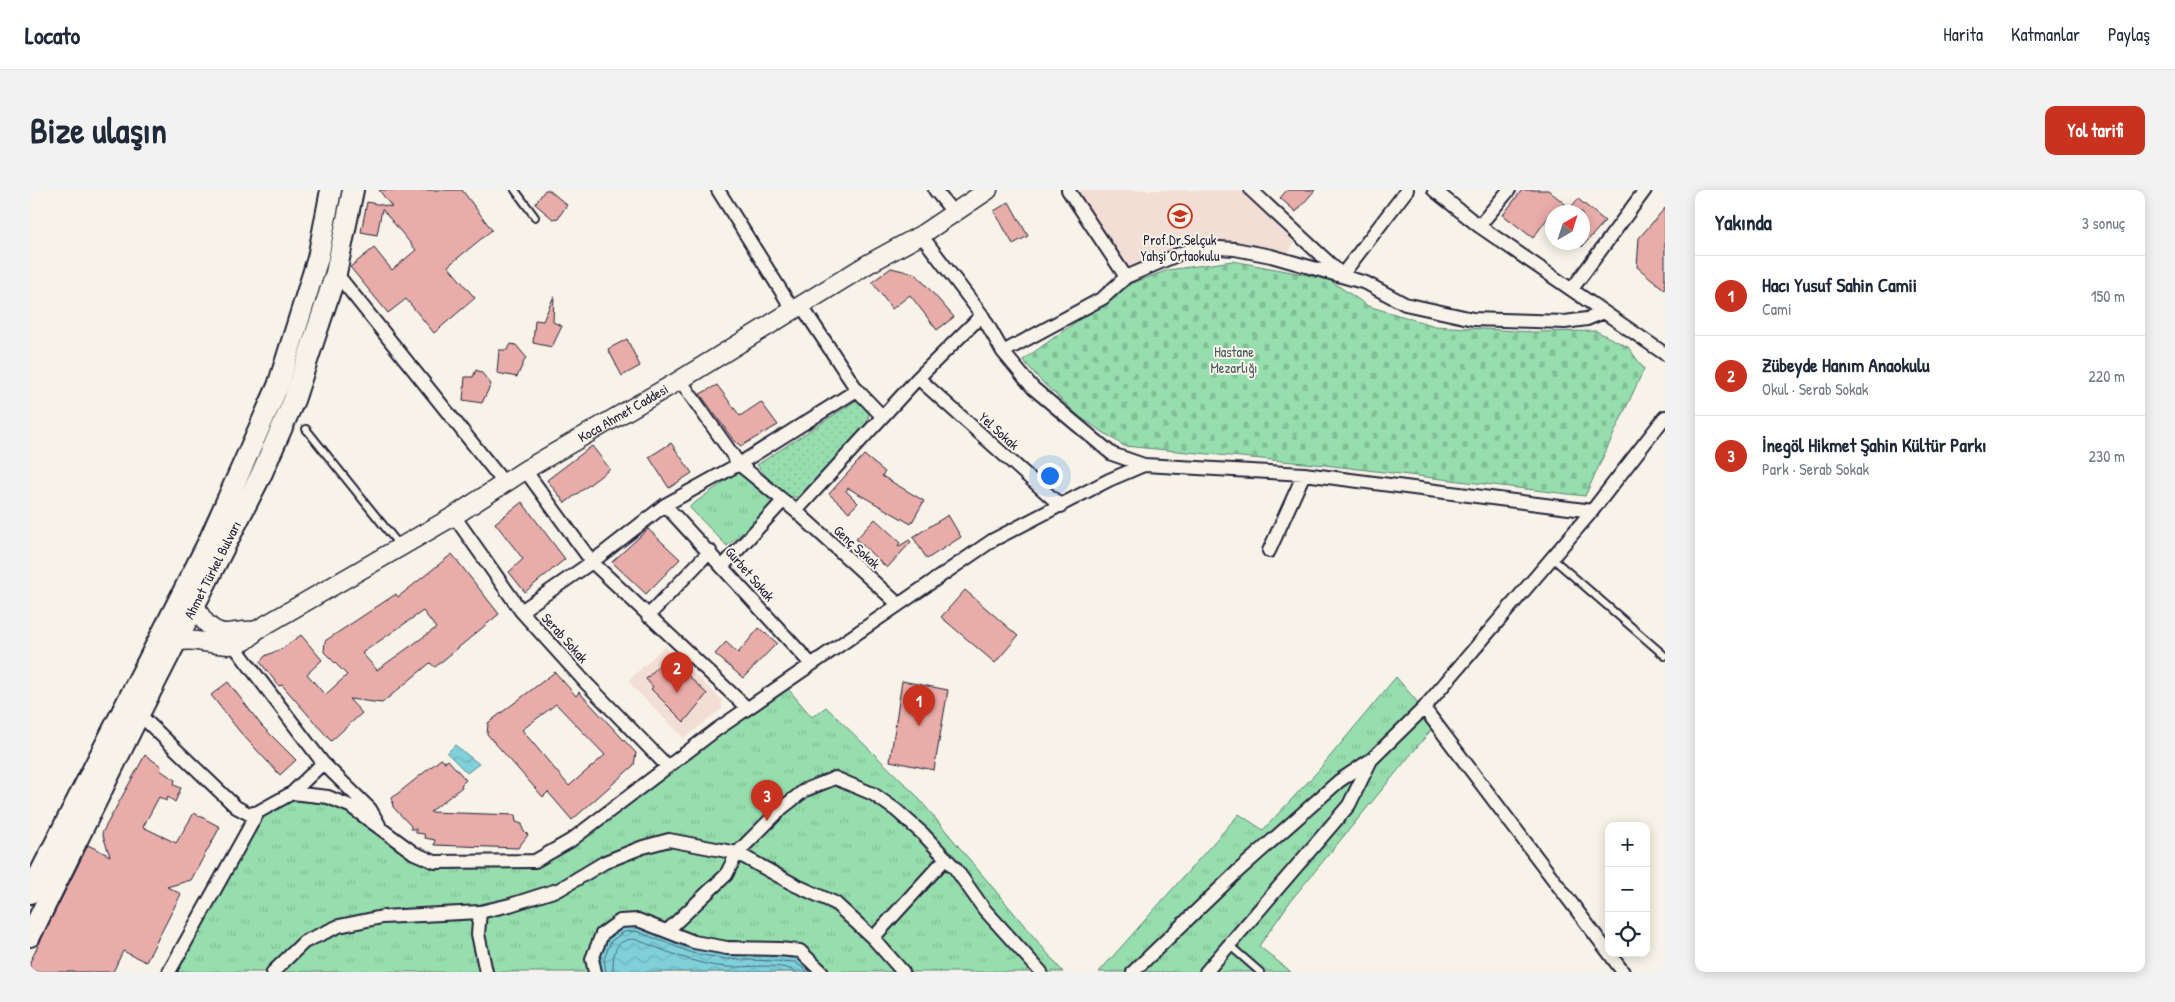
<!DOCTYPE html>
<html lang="tr">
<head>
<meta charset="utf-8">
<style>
	:root { --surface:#fff; --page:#f2f2f3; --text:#1f2937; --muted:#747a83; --line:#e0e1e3; --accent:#c8321e }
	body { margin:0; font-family:"Patrick Hand",sans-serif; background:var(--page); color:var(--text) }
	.controls { position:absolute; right:15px; bottom:15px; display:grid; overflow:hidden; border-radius:10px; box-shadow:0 2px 12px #0003 }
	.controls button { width:45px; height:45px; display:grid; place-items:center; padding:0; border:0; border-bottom:1px solid var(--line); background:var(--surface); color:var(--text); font:25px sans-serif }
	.compass { position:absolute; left:1515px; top:15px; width:45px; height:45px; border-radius:50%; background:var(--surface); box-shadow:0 2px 12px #0003; rotate:39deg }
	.you { position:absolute; left:1019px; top:285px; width:18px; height:18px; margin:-12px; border:4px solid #fff; border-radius:50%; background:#1a73e8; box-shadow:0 0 0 8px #1a73e833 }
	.badge { display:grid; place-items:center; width:32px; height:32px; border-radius:50%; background:var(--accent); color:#fff; font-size:16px; font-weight:700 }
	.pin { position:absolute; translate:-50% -41px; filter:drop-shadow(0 1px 2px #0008) }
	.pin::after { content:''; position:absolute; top:26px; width:18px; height:15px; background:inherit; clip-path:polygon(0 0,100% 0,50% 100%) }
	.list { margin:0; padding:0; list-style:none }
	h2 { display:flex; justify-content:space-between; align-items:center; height:65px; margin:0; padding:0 20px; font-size:21px }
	h2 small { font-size:16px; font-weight:400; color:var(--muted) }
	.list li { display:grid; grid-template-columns:32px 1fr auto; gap:15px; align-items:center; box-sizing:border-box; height:80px; padding:0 20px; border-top:1px solid var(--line) }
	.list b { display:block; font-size:19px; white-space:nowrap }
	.list p { margin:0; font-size:16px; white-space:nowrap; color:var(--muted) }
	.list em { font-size:16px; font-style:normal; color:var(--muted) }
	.icon { flex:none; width:28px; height:28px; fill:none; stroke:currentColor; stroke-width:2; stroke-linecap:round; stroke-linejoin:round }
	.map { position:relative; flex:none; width:1635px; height:782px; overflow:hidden; border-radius:10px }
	header { display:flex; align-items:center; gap:30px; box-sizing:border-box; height:70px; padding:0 25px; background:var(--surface); border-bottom:1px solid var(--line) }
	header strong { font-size:24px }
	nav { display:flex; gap:28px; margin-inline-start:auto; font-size:18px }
	.intro { display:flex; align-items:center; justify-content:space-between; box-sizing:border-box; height:120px; padding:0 30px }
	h1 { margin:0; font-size:35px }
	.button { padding:12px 22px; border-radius:10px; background:var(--accent); color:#fff; font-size:18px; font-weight:700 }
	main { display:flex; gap:30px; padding:0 30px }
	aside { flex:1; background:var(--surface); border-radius:10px; box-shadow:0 2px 12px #0003 }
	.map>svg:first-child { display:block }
	.built { fill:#f2ded5 }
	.grass { fill:url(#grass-dots); stroke:#5c8074 }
	.cemetery { fill:url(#cemetery-stones); stroke:#5c8074 }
	.park { fill:url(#park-tufts); stroke:#5c8074 }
	.water { fill:url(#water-waves); stroke:#5a8a99 }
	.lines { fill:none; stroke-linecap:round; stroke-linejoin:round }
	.shore { stroke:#47687a; stroke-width:1 }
	.building { fill:#e8aca9; stroke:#22223b; fill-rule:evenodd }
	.lane-casing { stroke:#22223b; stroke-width:10 }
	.street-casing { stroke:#22223b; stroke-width:16 }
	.secondary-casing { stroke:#22223b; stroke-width:21 }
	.primary-casing { stroke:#22223b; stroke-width:24 }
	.lane { stroke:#f7f3e8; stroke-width:6 }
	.street { stroke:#f7f3e8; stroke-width:12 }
	.secondary { stroke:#f7f3e8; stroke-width:18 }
	.primary { stroke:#f7f3e8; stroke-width:20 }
	.labels { text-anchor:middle; stroke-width:4; stroke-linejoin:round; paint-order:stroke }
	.poi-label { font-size:14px; fill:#22223b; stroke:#f7f3e8 }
	.park-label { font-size:14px; fill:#455a5d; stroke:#f7f3e8 }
	.street-label { font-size:14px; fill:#22223b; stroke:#f7f3e8 }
</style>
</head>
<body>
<header>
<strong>Locato</strong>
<nav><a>Harita</a><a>Katmanlar</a><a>Paylaş</a></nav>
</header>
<div class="intro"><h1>Bize ulaşın</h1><a class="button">Yol tarifi</a></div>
<main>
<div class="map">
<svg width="1635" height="782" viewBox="0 0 1635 782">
	<defs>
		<pattern id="grass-dots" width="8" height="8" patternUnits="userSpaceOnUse" patternTransform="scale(1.25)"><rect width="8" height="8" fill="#96dead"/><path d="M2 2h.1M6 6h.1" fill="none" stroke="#81be96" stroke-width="1.8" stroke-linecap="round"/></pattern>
		<pattern id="cemetery-stones" width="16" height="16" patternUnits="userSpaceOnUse" patternTransform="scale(1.25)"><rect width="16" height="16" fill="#96dead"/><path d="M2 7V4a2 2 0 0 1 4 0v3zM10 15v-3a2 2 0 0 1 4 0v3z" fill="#81be96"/></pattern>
		<pattern id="park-tufts" width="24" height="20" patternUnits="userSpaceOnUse" patternTransform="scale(1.25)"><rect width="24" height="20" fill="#96dead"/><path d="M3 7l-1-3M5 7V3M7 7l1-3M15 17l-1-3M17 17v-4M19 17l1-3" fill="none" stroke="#81be96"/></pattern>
		<pattern id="water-waves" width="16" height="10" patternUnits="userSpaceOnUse" patternTransform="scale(1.25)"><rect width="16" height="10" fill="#7fd0d8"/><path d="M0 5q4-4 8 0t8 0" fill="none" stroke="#6db2ba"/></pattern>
	</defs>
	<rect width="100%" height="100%" fill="#f7f3e8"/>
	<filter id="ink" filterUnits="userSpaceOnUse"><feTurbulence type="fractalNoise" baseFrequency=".02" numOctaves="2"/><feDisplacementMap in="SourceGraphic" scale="10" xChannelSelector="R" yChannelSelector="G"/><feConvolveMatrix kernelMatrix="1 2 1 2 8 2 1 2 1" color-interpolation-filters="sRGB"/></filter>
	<g filter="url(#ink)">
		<path class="built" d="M 1046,0 L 1210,0 L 1264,52 L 1259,63 L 1205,53 L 1153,55 L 1097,77 Z
			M 635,456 L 692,510 L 692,519 L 654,548 L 603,497 L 599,490 Z"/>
		<path class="grass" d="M 827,210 L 839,224 L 837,233 L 775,305 C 755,315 739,289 727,275 Z"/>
		<path class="cemetery" d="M 1203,71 L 1298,89 L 1338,116 L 1405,136 L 1502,142 L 1566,141 L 1598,157 L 1614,179 L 1555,306 L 1295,275 L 1094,256 L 1050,227 L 1011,191 L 993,170 L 1097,95 L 1138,80 Z"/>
		<path class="park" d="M 706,283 C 718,285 741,306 743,318 L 697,356 L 659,317 Z
			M 1366,487 L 1406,534 L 1262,709 L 1229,756 L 1261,782 L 1069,782 L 1209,624 L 1233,640 L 1288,581 Z
			M 753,493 L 782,527 L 796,517 L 885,604 L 1033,782 L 139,782 L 228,622 L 262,603 L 298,607 L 405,672 L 505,671 Z"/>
		<path class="water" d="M 425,555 L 449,574 L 437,583 L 417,563 Z
			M 590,731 L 664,752 L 770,761 L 792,782 L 565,782 L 572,744 Z"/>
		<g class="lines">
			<path class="shore" d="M 576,782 L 574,769 L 581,751 L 594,742 L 606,741 L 662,763 L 696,769 L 765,772 L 778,782
				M 583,782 C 583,765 583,750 604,749 C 635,760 664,775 697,777 C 713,778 754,772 766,782"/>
		</g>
		<path class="building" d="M 349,0 L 432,0 L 462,40 L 418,76 L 445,108 L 404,143 L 376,109 L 358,123 L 320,77 L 344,58 L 362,80 L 386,60 L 352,19 L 347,45 L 331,42 L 337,12 L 362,17 Z
			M 515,0 L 519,0 L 537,15 L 528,28 L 523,29 L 505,14 Z
			M 1257,0 L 1285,0 L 1266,22 L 1250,8 Z
			M 1492,0 L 1518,0 L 1540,18 L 1548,9 L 1575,31 L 1552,57 L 1552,22 L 1522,22 L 1503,48 L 1473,25 Z
			M 979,12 L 998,46 L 983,54 L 964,21 Z
			M 1635,18 L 1635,100 L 1607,77 L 1609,48 Z
			M 861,78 L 886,84 L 924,127 L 907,140 L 880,105 L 862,119 L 842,92 Z
			M 524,106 L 523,132 L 532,136 L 522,157 L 503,153 L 505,130 L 513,131 Z
			M 597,149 L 610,176 L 592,186 L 578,159 Z
			M 481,154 L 486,155 L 496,167 L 487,187 L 467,183 L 469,160 L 477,160 Z
			M 446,180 L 451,182 L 461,194 L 452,213 L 433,210 L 435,187 L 443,187 Z
			M 687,195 L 710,226 L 731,212 L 748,235 L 711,256 L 704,251 L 670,204 Z
			M 641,253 L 662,283 L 639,298 L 619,267 Z
			M 562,256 L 580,279 L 535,313 L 517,290 Z
			M 834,265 L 855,282 L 852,286 L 894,311 L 881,334 L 818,298 L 816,301 L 828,313 L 819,322 L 799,304 Z
			M 492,312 L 535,369 L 495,402 L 479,382 L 493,369 L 465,333 Z
			M 918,325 L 931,347 L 897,369 L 883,347 Z
			M 845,329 L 870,352 L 868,357 L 879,350 L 881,352 L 857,378 L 826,349 Z
			M 618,339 L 650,369 L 616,404 L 582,372 Z
			M 422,364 L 469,424 L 405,477 L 400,473 L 352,513 L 319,509 L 332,523 L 301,551 L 252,495 L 249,496 L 230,472 L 235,466 L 253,458 L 271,445 L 292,470 L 277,484 L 295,505 L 317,485 L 294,462 L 295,451 L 366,404 L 368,407 ZM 393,421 L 406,438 L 347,480 L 332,463 Z
			M 935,400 L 988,446 L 965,473 L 911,427 Z
			M 729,438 L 747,453 L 713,488 L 685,464 L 696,452 L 708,463 Z
			M 638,466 L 677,504 L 654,532 L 621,499 L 623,497 L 616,489 Z
			M 525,482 L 546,506 L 549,502 L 606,563 L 604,575 L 542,630 L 518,602 L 513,607 L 457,544 L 458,533 ZM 526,514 L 575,565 L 539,596 L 492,540 Z
			M 872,491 L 918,500 L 904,580 L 860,571 Z
			M 198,492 L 232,536 L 266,570 L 250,585 L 210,542 L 181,505 Z
			M 115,565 L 131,576 L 130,580 L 145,590 L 144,595 L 151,598 L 145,612 L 138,607 L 136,611 L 129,607 L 113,637 L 146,653 L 164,623 L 190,637 L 161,690 L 137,697 L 151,704 L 116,772 L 93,761 L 83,782 L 0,782 L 0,772 L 58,655 L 80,666 L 72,643 Z
			M 411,569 L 415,572 L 418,570 L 436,590 L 431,595 L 432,597 L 400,622 L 485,625 L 486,632 L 492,634 L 493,640 L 498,645 L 488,658 L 404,655 L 405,650 L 395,648 L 394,644 L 386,643 L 386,639 L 381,639 L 381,636 L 363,617 L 362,608 Z"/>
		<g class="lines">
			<g class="lane-casing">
				<path id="lane" d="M 485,0 L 505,27
					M 276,239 L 370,356
					M 1522,368 L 1635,466
					M 1198,754 L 1230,782"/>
			</g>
			<g class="street-casing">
				<path id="street" d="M 688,0 L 763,120
					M 905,0 L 923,22
					M 1038,0 L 1096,87
					M 1221,0 L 1312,85 L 1377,0
					M 1404,0 L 1449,36 L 1635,164
					M 1449,36 L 1479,0
					M 891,45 L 952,125 L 973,162 L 1003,198 L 1082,264 L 1114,275 L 1274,284 L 1562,321
					M 306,83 L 475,294
					M 1542,99 L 1615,0
					M 771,115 L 827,200 L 852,226
					M 973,162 L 1073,108 L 1096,87 L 1154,62 L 1174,57 L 1205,59 L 1241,66 L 1336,93 L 1375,114 L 1443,129 L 1535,132 L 1557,129 L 1574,122
					M 888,188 L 1031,316
					M 650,190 L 709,274 L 766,321 L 868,414
					M 495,280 L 562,372 L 717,518
					M 635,315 L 781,474
					M 766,321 L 888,188 L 952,125
					M 424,326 L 491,421 L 556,493 L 638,577
					M 1239,361 L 1274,284
					M 692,377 L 752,312
					M 491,421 L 562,372 L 635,315 L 709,274 L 827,200
					M 618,426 L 680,361
					M 199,449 L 293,573 L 340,619 L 349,635
					M 1394,518 L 1579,763
					M 109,524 L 206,617 L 219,624 L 228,622 L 262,603 L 298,607 L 320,616 L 384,663 L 405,672 L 505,671 L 540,651 L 686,540 L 963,350 L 1079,290 L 1114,275
					M 262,603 L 293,573
					M 450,722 L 448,744 L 456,782
					M 637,741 L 696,685 L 707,663 L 752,618 L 775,600 L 805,588 L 843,604 L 866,620 L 893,644 L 925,678 L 954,719 L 1011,782
					M 843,748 L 916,668
					M 1579,763 L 1593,782
					M 139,782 L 228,622
					M 243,782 L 274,752 L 309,736 L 352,727 L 450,722 L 480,715 L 530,699 L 575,672 L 613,657 L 639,650 L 707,663 L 765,695 L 805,713 L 843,748 L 873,782
					M 565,782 L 562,769 L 572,744 L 590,731 L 608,730 L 664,752 L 697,758 L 749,759 L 770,761 L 792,782
					M 1103,782 L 1208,681 L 1309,591 L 1342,569 L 1394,518 L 1562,321 L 1635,227
					M 1176,782 L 1319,615 L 1341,570"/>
			</g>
			<g class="secondary-casing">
				<g id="secondary">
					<path d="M 165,413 C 169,427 181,444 198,443 C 208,442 215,440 225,441"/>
					<path id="s1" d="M 146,451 C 153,451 160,450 166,451 C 188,453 211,463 225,441 L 424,326 L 495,280 L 650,190 L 838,74 L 891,45 L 958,0"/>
				</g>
			</g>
			<g class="primary-casing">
				<g id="primary">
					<path d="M 0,703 L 178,353 L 248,196 L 288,68 L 301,0"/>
					<path id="s2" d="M 0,746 L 109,524 L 231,285 L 264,210 L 306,83 L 323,0"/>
				</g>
			</g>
			<use href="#lane" class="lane"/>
			<use href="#street" class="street"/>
			<use href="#secondary" class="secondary"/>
			<use href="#primary" class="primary"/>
		</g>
	</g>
	<defs>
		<g id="school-ring" transform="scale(1.25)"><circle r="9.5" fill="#f7f3e8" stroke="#c8321e" stroke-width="1.5"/><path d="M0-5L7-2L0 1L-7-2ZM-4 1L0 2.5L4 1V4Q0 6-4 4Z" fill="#c8321e"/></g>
	</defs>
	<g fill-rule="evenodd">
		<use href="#school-ring" x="1150" y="26"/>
	</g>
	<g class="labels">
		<g class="poi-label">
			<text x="1150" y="55">Prof.Dr.Selçuk<tspan x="1150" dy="16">Yahşi Ortaokulu</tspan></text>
		</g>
		<g class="park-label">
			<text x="1204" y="167">Hastane<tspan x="1204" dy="16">Mezarlığı</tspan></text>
		</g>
		<g class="street-label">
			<text dy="5" stroke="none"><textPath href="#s1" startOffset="512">Koca Ahmet Caddesi</textPath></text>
			<text transform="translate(969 241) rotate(42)" y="5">Yel Sokak</text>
			<text transform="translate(827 357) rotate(42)" y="5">Genç Sokak</text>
			<text dy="5" stroke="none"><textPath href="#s2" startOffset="409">Ahmet Türkel Bulvarı</textPath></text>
			<text transform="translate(720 384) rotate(49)" y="5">Gurbet Sokak</text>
			<text transform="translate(535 448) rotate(48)" y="5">Serab Sokak</text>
		</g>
	</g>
</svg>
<div class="controls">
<button>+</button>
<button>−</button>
<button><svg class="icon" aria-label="locate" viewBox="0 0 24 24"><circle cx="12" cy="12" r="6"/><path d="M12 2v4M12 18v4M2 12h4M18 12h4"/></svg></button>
</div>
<svg class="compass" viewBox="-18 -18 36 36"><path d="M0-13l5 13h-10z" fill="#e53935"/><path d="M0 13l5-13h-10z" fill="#747a83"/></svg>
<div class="you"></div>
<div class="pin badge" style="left:889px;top:536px">1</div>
<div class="pin badge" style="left:647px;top:503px">2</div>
<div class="pin badge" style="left:737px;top:631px">3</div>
</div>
<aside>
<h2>Yakında<small>3 sonuç</small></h2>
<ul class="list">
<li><span class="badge">1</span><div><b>Hacı Yusuf Sahin Camii</b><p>Cami</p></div><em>150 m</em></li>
<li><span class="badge">2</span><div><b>Zübeyde Hanım Anaokulu</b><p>Okul · Serab Sokak</p></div><em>220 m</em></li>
<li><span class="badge">3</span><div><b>İnegöl Hikmet Şahin Kültür Parkı</b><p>Park · Serab Sokak</p></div><em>230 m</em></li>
</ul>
</aside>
</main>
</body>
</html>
